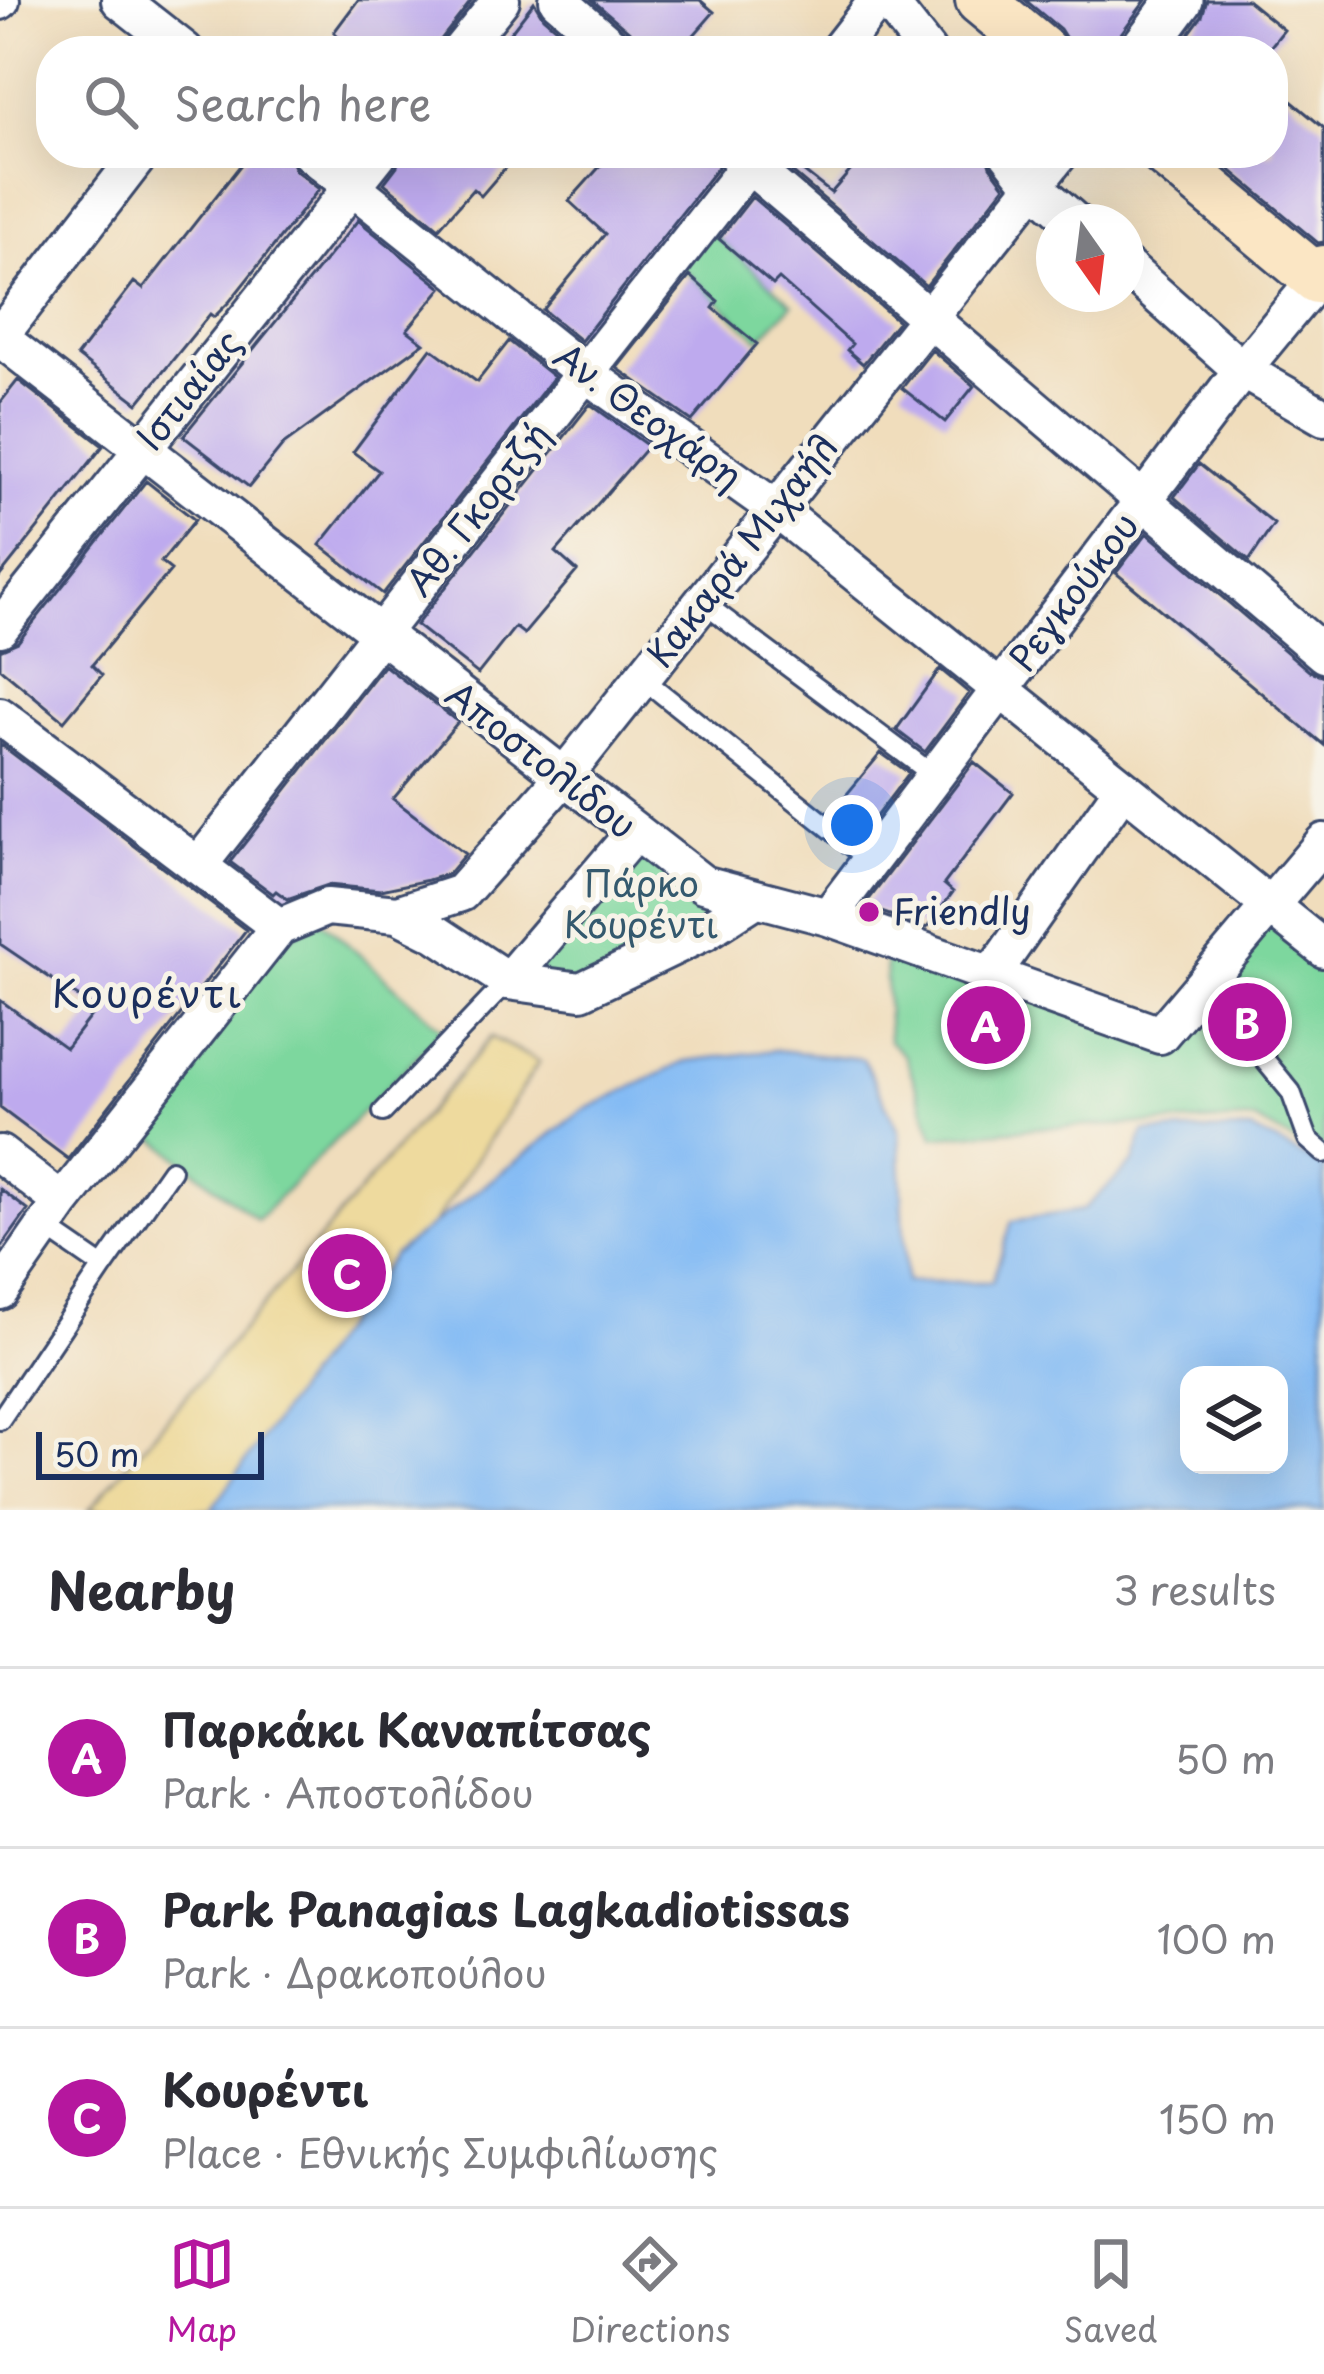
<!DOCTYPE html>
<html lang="en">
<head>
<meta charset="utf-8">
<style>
	:root { --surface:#fff; --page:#f7f7f7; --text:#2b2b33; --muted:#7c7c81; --line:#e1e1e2; --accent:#b5179e }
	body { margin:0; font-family:"Playpen Sans",sans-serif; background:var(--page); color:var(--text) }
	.controls { position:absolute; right:36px; bottom:36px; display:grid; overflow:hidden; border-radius:24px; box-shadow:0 12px 48px #0002 }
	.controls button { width:108px; height:108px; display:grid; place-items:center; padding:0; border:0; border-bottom:3px solid var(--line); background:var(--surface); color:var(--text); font:60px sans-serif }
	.compass { position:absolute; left:1036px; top:204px; width:108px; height:108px; border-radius:50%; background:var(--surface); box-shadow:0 12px 48px #0002; rotate:166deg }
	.scale { position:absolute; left:36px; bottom:30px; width:228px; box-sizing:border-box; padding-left:12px; border:6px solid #1b2f5e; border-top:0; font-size:33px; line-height:42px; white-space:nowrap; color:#1b2f5e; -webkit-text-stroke:9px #f7f3e8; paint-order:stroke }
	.you { position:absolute; left:852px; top:825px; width:42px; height:42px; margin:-30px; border:9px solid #fff; border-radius:50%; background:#1a73e8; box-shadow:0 0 0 18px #1a73e833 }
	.badge { display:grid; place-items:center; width:78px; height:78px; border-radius:50%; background:var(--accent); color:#fff; font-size:39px; font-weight:700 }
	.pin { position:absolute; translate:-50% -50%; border:6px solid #fff; box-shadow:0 3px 12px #0006 }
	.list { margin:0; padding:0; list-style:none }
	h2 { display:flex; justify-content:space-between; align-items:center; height:156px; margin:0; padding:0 48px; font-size:51px }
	h2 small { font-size:39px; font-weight:400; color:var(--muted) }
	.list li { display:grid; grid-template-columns:78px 1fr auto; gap:36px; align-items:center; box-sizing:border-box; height:180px; padding:0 48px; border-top:3px solid var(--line) }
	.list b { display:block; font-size:45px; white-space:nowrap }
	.list p { margin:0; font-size:39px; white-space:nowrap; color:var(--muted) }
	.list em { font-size:39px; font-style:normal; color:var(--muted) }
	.icon { flex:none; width:66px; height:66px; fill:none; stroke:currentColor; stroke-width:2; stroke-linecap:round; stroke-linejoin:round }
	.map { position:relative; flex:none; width:1324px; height:1510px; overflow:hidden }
	.search { position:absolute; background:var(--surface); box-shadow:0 12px 48px #0002; left:36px; right:36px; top:36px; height:132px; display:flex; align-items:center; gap:30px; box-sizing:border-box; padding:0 42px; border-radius:48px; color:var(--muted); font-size:45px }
	.sheet { height:696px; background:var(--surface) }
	nav { display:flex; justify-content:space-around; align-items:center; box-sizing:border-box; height:168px; border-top:3px solid var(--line); background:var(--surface); font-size:33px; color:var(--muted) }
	nav a { display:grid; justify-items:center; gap:6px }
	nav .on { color:var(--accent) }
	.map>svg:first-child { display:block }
	.green { fill:#7dd79e; stroke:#4c837e; stroke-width:3 }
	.sand { fill:#eeda9e; stroke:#84847e; stroke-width:3 }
	.water { fill:#84bbf4; stroke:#5075a9; stroke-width:3; fill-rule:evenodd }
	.building { fill:#beaaee }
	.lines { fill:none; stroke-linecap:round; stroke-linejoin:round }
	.service-casing { stroke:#3b496c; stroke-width:24 }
	.minor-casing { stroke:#3b496c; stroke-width:42 }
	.tertiary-casing { stroke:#3b496c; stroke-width:51 }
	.secondary-casing { stroke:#3b496c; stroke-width:54 }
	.service { stroke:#fff; stroke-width:18 }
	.minor { stroke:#fff; stroke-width:36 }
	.tertiary { stroke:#fff; stroke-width:45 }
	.secondary { stroke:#fbe6c4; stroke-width:48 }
	.poi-dot { fill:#b5179e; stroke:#f7f3e8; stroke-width:4.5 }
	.labels { text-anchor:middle; stroke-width:10; stroke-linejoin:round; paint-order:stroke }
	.street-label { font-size:36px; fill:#1b2f5e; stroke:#f7f3e8 }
	.park-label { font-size:36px; fill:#34596e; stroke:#f7f3e8 }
	.poi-label { font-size:36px; fill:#1b2f5e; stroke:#f7f3e8; text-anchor:start }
	.neighbourhood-label { font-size:39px; letter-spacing:3px; fill:#1b2f5e; stroke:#f7f3e8 }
</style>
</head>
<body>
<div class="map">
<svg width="1324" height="1510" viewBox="0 0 1324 1510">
	<rect width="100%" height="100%" fill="#f7f3e8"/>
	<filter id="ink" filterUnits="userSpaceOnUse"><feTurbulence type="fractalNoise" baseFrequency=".00833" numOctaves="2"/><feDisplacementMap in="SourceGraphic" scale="24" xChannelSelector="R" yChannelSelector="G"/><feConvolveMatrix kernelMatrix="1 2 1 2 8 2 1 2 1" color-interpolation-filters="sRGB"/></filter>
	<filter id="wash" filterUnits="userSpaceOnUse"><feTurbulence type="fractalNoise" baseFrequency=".004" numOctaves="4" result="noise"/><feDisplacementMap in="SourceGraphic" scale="48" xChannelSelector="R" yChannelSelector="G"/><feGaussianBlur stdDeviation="2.7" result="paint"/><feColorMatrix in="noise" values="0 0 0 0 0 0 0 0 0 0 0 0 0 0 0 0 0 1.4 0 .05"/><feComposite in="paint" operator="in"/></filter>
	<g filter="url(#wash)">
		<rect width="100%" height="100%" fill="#f0ddbc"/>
		<path class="green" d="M 709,230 L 793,304 L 759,339 L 679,265 Z
			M 634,833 L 703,884 L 704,932 L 581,991 L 508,981 Z
			M 1268,905 L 1324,949 L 1324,1158 L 1255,1120 L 1035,1128 L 934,1137 L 905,1056 L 889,1041 L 884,936 L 1160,1034 Z
			M 321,920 L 443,1030 L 257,1220 L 136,1123 L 282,940 Z"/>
		<path class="sand" d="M 491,1037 L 539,1062 L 248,1510 L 89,1510 Z"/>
		<path class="water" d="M 776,1050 L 863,1059 L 899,1131 L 906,1282 L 992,1282 L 1012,1221 L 1083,1210 L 1134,1162 L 1144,1132 L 1252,1130 L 1324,1167 L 1324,1510 L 211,1510 L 393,1255 L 582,1111 L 687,1061 ZM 1189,1375 L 1279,1375 L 1279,1465 L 1189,1465 Z"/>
		<g id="blocks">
			<path class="building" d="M 358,0 L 472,0 L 432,51 L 354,51 L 334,32 Z
				M 592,0 L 700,0 L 714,12 L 680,51 L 639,51 L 632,34 Z
				M 1025,0 L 1146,0 L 1120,35 L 1115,51 L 1074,51 L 1060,29 Z
				M 1207,0 L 1247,0 L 1284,30 L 1267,51 L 1176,51 L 1202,16 Z
				M 534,2 L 543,17 L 583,51 L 496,51 Z
				M 1273,86 L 1324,128 L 1324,242 L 1318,243 L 1210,153 L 1273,153 Z
				M 250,153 L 288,153 L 295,170 L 319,189 L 230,301 L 214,317 L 210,314 L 138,403 L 77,356 L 134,282 L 143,289 Z
				M 401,153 L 518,153 L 481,196 L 473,189 L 439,228 L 384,183 L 397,166 Z
				M 612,153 L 713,153 L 718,167 L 581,341 L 543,310 L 605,234 L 569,201 Z
				M 780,153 L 831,193 L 866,153 L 986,153 L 990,166 L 1005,186 L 926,286 L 779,161 Z
				M 752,197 L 898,321 L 863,364 L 847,350 L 852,344 L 779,279 L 773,285 L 719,239 Z
				M 358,220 L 442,288 L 407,330 L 424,343 L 283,445 L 249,487 L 183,436 Z
				M 690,276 L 718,301 L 713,308 L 757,344 L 692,421 L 617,368 Z
				M 509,341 L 554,377 L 383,594 L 320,545 L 379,471 L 353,452 L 431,348 L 477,382 Z
				M 932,350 L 974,386 L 945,422 L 902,388 Z
				M 18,380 L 103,446 L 0,576 L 0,403 Z
				M 590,404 L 648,446 L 556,552 L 577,571 L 524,634 L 515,627 L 478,674 L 416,625 Z
				M 1199,464 L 1274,524 L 1249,561 L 1174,497 Z
				M 146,481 L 195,520 L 161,562 L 171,570 L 92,665 L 102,675 L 64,721 L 0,668 L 0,650 L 18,642 Z
				M 1147,533 L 1309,671 L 1324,676 L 1324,745 L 1116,573 Z
				M 384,665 L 458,722 L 393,799 L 465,854 L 448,874 L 428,880 L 381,890 L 328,885 L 287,899 L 276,891 L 273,894 L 230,862 Z
				M 940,669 L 969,693 L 925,752 L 896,730 Z
				M 0,744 L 246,930 L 68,1159 L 0,1108 L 0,1000 L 66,1048 L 96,1009 L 0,944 Z
				M 881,753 L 909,773 L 861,836 L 832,812 Z
				M 974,762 L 1013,793 L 944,884 L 953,892 L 927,928 L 864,906 Z
				M 0,1189 L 28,1210 L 0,1249 Z"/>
		</g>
	</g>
	<g filter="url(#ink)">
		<use href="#blocks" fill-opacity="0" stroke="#3b496c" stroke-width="3"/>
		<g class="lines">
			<g class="service-casing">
				<path id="service" d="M 702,602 L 936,777
					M 642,678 L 871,861
					M 1202,984 L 1291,1092 L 1308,1139 L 1324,1153
					M 383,1112 L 508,981
					M 103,1267 L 171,1170
					M 0,1420 L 103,1267 L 45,1227"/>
			</g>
			<g class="minor-casing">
				<path id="minor" d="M 120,0 L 185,51
					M 558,0 L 617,51
					M 887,0 L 927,51
					M 0,1 L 1,0
					M 460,51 L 501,0
					M 838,51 L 878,0
					M 310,153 L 585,373 L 776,509 L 1324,949
					M 735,153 L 1324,654
					M 1008,153 L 1033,185 L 1075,222
					M 1126,267 L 1242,370 L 1324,417
					M 0,336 L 141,153
					M 0,338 L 703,884 L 828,917 L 1160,1035 L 1324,842
					M 0,628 L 379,153
					M 0,716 L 279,927
					M 198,866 L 758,153
					M 397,914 L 461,893 L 565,775 L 1060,153
					M 828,917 L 1242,370 L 1317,279 L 1324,284
					M 993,973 L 1123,788
					M 508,981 L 634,833
					M 0,1154 L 62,1202
					M 0,1291 L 62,1202 L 279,927 L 327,907 L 397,914 L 437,934 L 508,981 L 581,991 L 704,932 L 754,900"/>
			</g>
			<g class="tertiary-casing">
				<path id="tertiary" d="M 1142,51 L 1180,0"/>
			</g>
			<g class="secondary-casing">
				<path id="secondary" d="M 980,0 L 1042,51
					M 1165,153 L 1317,279 L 1324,270"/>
			</g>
			<use href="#service" class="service"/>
			<use href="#minor" class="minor"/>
			<use href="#tertiary" class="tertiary"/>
			<use href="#secondary" class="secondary"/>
		</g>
	</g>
	<circle class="poi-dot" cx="869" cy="912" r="12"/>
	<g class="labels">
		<g class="street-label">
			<text transform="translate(189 390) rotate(-51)" y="13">Ιστιαίας</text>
			<text transform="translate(648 416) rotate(36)" y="13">Αν. Θεοχάρη</text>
			<text transform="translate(478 509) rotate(-52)" y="13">Αθ. Γκορτζή</text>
			<text transform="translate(742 551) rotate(-52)" y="13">Κακαρά Μιχαήλ</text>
			<text transform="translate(1074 592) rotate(-53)" y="13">Ρεγκούκου</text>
			<text transform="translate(541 760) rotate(38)" y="13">Αποστολίδου</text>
		</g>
		<g class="park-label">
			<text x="641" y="897">Πάρκο<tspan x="641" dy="41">Κουρέντι</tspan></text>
		</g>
		<g class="poi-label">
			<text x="893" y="925">Friendly</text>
		</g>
		<g class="neighbourhood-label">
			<text x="148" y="1008">Κουρέντι</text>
		</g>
	</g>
</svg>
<div class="controls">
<button><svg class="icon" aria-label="layers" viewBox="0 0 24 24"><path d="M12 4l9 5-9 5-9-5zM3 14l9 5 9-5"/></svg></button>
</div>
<svg class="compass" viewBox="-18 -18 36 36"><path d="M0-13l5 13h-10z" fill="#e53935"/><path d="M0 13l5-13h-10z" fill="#7c7c81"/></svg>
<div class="scale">50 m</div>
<div class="you"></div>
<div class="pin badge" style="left:986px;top:1025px">A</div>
<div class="pin badge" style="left:1247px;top:1022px">B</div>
<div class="pin badge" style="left:347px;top:1273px">C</div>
<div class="search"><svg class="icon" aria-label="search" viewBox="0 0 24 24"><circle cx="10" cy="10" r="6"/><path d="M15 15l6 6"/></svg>Search here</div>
</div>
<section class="sheet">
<h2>Nearby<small>3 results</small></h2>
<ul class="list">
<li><span class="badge">A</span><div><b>Παρκάκι Καναπίτσας</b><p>Park · Αποστολίδου</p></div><em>50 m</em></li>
<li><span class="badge">B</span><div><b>Park Panagias Lagkadiotissas</b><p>Park · Δρακοπούλου</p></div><em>100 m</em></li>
<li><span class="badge">C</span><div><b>Κουρέντι</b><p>Place · Εθνικής Συμφιλίωσης</p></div><em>150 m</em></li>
</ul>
</section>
<nav>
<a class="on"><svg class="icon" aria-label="map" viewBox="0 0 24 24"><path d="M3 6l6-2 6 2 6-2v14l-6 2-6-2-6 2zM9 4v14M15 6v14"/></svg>Map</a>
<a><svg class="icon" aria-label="directions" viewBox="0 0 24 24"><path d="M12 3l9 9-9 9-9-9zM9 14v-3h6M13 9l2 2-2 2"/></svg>Directions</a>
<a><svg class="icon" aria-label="saved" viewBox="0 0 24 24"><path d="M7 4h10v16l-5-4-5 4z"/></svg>Saved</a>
</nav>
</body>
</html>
